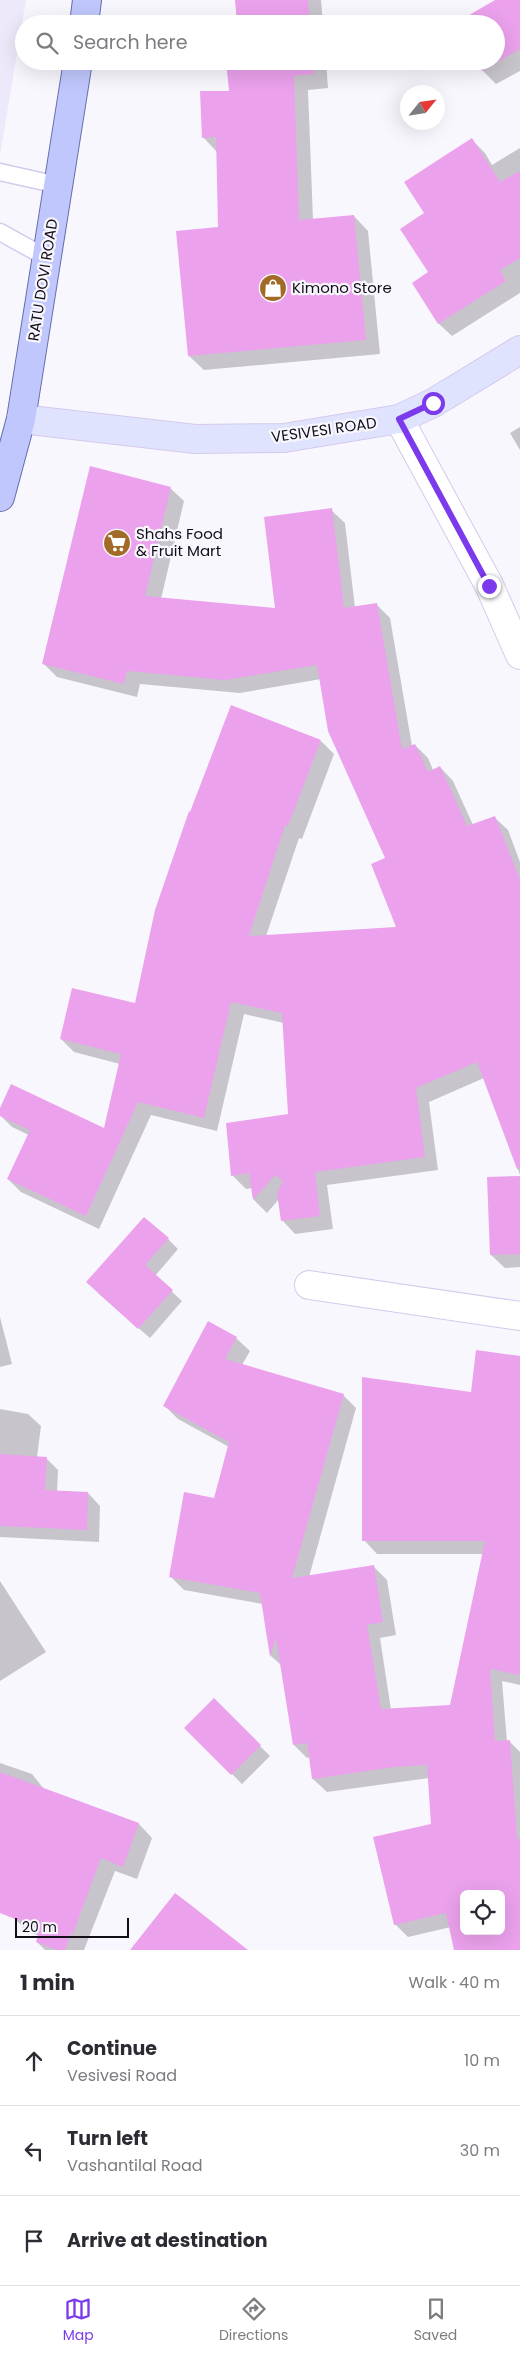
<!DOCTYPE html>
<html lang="en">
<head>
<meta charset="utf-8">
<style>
	:root { --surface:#fff; --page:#f7f7f7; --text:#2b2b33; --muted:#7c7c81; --line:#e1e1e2; --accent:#7c3aed }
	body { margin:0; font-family:Poppins,sans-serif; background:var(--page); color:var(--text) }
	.controls { position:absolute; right:15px; bottom:15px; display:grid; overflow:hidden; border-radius:8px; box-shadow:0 5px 20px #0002 }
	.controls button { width:45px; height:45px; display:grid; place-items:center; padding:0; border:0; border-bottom:1px solid var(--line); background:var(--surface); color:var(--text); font:25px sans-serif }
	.compass { position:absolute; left:400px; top:85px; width:45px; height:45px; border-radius:50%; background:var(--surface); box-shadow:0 5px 20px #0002; rotate:60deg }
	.scale { position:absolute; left:15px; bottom:12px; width:114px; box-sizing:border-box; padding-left:5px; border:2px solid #120d19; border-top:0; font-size:14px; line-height:18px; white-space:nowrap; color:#120d19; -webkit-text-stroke:4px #f9f7fe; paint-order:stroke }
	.stop { position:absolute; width:15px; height:15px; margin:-11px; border:4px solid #7c3aed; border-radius:50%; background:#fff }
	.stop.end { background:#7c3aed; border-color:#fff; box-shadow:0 1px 5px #0008 }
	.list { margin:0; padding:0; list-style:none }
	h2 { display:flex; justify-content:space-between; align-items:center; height:65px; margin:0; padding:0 20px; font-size:21px }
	h2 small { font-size:16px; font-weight:400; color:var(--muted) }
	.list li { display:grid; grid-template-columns:32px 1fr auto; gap:15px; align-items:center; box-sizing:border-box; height:90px; padding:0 20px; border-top:1px solid var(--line) }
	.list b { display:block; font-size:19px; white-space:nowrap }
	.list p { margin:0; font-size:16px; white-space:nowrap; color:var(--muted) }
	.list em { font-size:16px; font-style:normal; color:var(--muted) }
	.icon { flex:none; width:28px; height:28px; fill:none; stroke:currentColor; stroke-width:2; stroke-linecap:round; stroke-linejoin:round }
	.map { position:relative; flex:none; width:520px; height:1950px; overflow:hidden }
	.search { position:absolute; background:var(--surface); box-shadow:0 5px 20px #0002; left:15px; right:15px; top:15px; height:55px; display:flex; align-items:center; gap:12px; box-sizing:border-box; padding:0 18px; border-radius:28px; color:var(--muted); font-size:19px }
	.sheet { height:335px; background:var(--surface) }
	nav { display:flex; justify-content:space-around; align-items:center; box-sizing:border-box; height:70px; border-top:1px solid var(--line); background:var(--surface); font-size:14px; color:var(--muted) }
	nav a { display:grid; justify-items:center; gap:2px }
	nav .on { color:var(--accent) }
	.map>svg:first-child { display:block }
	.built { fill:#eee9fa }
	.shadow { fill:#0003; fill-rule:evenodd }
	.building { fill:#eba1ec; fill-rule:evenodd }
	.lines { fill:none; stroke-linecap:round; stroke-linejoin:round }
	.lane-casing { stroke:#d5c9ec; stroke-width:19 }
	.street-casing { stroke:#d5c9ec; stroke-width:30 }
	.secondary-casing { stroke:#d5c9ec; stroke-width:30 }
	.primary-casing { stroke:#666eab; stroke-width:30 }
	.lane { stroke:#fff; stroke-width:16 }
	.street { stroke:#fff; stroke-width:28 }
	.secondary { stroke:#dfe3fe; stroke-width:28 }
	.primary { stroke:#bfc7fc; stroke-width:28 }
	.route { stroke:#7c3aed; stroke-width:6 }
	.labels { text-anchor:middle; stroke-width:4.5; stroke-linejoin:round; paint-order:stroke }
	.street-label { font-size:15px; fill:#120d19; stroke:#f9f7fe }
	.poi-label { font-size:15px; fill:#120d19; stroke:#f9f7fe; text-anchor:start }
</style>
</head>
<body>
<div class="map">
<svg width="520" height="1950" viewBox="0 0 520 1950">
	<rect width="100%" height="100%" fill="#f9f7fe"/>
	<path class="built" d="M 0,0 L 26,0 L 0,155 Z"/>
	<path class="shadow" d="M 236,0 L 321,0 L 323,24 L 238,24 Z
		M 498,0 L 520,0 L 520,71 L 496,84 L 483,71 L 477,61 L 496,61 Z
		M 227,61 L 326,61 L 328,88 L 308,90 L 313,220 L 354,216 L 368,231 L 380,354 L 204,370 L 189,356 L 219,228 L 217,152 L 203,137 L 230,92 Z
		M 472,140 L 485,153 L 492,165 L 520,148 L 520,293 L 452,336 L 438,323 L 430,273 L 426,214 Z
		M 520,427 L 520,450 L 510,433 Z
		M 170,488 L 184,501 L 161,599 L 277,610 L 331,510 L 345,523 L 355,608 L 376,604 L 390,618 L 412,746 L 415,745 L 428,758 L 433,770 L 440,767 L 453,781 L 473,825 L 494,817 L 508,830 L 520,862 L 520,1175 L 484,1078 L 429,1102 L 438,1170 L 327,1185 L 333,1229 L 295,1234 L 282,1220 L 279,1199 L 267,1213 L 254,1200 L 252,1188 L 246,1189 L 232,1175 L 290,1115 L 284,1023 L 244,1014 L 217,1131 L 151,1115 L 99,1229 L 21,1192 L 8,1179 L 29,1135 L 12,1127 L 0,1115 L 0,1110 L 105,1130 L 120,1064 L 74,1052 L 61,1039 L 136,1004 L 321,741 L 334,754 L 302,839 L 299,838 L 266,936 L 398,928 L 386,859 L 321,679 L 240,693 L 140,684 L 137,697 L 57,677 L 44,664 Z
		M 520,1177 L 520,1267 L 505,1268 L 491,1255 Z
		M 168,1239 L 178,1249 L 155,1276 L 182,1301 L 150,1338 L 98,1293 Z
		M 0,1317 L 12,1364 L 0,1367 Z
		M 236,1338 L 250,1351 L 242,1365 L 343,1395 L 356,1408 L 309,1577 L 374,1567 L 387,1580 L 396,1635 L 380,1638 L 391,1710 L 451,1706 L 483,1554 L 377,1554 L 364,1540 L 472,1394 L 520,1358 L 520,1685 L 502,1681 L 507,1742 L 510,1742 L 520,1752 L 520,1950 L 456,1950 L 451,1927 L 408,1937 L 395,1924 L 432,1825 L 429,1778 L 327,1792 L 313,1779 L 310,1757 L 307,1758 L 294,1745 L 282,1666 L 271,1656 L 263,1604 L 184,1590 L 171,1577 L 215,1499 L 229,1447 L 178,1419 L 165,1406 ZM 464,1894 L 501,1894 L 501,1931 L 464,1931 Z
		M 0,1409 L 28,1414 L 41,1426 L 37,1457 L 46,1458 L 58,1470 L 57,1492 L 88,1493 L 100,1506 L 99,1542 L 0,1537 Z
		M 0,1581 L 46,1652 L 0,1681 Z
		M 214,1700 L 270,1756 L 242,1784 L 186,1728 Z
		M 0,1763 L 32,1774 L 44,1789 L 139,1824 L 152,1838 L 137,1879 L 115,1871 L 84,1950 L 45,1950 L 37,1942 L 39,1936 L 26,1931 L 0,1902 Z"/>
	<path class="building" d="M 235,0 L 308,0 L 310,24 L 237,24 Z
		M 495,0 L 520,0 L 520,49 L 482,71 L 476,61 L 496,61 L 496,24 L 454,24 Z
		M 226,61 L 313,61 L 314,74 L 294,76 L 299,220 L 354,215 L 366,340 L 188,356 L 176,231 L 218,227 L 216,137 L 202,138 L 200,91 L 229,91 Z
		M 472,138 L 500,182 L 520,171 L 520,258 L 500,270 L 506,281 L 438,324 L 412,283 L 428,272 L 400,229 L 424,213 L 404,182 Z
		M 90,466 L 171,487 L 145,596 L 275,608 L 264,517 L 332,508 L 344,608 L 377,603 L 402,749 L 415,744 L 428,772 L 440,766 L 467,826 L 495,816 L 520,880 L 520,1168 L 517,1169 L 477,1062 L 416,1088 L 425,1157 L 315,1172 L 320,1216 L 281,1221 L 277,1193 L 283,1181 L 275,1175 L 253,1200 L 249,1173 L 231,1176 L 226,1123 L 288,1114 L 282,1013 L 231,1002 L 204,1118 L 138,1102 L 86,1216 L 7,1179 L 30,1130 L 0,1116 L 0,1108 L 11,1084 L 104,1128 L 121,1054 L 60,1039 L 72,988 L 135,1003 L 155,910 L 189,811 L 190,812 L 231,705 L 321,740 L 288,826 L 285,825 L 249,936 L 396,927 L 371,864 L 385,858 L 328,731 L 317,665 L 225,680 L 127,671 L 124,684 L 42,664 Z
		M 520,1176 L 520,1254 L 490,1255 L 487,1177 Z
		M 144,1217 L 169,1238 L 145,1265 L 173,1290 L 138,1329 L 86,1282 Z
		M 208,1321 L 237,1337 L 225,1359 L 344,1394 L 292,1578 L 374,1565 L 383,1622 L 367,1625 L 381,1709 L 450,1705 L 485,1541 L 362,1541 L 362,1377 L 471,1392 L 476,1350 L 520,1356 L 520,1675 L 490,1669 L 495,1741 L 510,1740 L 517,1839 L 520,1839 L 520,1950 L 454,1950 L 446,1913 L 394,1925 L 373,1837 L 431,1824 L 427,1765 L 394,1767 L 312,1779 L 307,1743 L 293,1745 L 276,1638 L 270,1657 L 260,1593 L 169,1577 L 184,1492 L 214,1498 L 229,1442 L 163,1406 ZM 464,1894 L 501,1894 L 501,1931 L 464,1931 Z
		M 0,1454 L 47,1457 L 45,1490 L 88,1492 L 87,1530 L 0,1526 Z
		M 214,1698 L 261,1745 L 231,1775 L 184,1728 Z
		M 0,1772 L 139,1823 L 123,1867 L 101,1858 L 73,1934 L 71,1933 L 65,1950 L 57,1950 L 36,1942 L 40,1929 L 0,1913 Z
		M 175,1893 L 192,1906 L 248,1950 L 130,1950 Z"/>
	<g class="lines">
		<g class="lane-casing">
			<path id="lane" d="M 0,172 L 58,185
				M 0,232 L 47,258"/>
		</g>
		<g class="street-casing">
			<path id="street" d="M 399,419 L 489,585 L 520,655
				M 309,1285 L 520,1316"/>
		</g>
		<g class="secondary-casing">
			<path id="secondary" d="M 21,419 L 195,439 L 284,438 L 399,419 L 433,403 L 520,350"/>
		</g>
		<g class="primary-casing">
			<path id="primary" d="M 84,24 L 87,0
				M 0,497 L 21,419 L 78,61"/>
		</g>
		<use href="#lane" class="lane"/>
		<use href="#street" class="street"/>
		<use href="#secondary" class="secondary"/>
		<use href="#primary" class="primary"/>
	</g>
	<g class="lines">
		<path class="route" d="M 433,403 L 399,419 L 489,586"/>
	</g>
	<defs>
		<g id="shop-disc" transform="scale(1.4375)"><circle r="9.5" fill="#a26a27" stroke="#f9f7fe"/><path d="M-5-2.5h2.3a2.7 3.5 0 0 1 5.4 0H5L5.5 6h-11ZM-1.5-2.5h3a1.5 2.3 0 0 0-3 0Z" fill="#fff"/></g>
		<g id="supermarket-disc" transform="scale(1.4375)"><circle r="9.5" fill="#a26a27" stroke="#f9f7fe"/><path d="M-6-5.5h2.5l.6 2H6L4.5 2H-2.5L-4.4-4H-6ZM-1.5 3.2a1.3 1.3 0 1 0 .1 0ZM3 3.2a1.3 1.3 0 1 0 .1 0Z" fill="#fff"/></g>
	</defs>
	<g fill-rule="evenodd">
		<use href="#shop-disc" x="273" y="288"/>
		<use href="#supermarket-disc" x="117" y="543"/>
	</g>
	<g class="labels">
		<g class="street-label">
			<text transform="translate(43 280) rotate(-81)" y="5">RATU DOVI ROAD</text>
			<text transform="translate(324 430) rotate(-8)" y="5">VESIVESI ROAD</text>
		</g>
		<g class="poi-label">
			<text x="292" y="293">Kimono Store</text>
			<text x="136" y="539">Shahs Food<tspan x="136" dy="17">&amp; Fruit Mart</tspan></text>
		</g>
	</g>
</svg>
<div class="controls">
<button><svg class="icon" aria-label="locate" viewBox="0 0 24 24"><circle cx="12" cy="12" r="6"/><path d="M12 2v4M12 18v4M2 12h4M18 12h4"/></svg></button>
</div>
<svg class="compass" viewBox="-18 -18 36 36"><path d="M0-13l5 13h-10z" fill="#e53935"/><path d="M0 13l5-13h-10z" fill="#7c7c81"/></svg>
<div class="scale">20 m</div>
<div class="stop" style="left:433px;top:403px"></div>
<div class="stop end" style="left:489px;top:586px"></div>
<div class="search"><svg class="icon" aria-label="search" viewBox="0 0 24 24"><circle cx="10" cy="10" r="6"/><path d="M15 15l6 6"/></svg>Search here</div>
</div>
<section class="sheet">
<h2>1 min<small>Walk · 40 m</small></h2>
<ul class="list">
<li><svg class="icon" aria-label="ahead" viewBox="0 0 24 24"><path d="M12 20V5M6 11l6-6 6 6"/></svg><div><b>Continue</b><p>Vesivesi Road</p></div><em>10 m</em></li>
<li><svg class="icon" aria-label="left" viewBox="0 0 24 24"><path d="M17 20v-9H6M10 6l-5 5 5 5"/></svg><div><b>Turn left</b><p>Vashantilal Road</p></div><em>30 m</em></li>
<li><svg class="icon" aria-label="arrive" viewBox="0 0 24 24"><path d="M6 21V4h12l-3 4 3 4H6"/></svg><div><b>Arrive at destination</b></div></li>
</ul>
</section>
<nav>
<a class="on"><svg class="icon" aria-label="map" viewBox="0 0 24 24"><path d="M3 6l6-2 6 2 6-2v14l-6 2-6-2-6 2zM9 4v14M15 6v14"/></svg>Map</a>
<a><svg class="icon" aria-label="directions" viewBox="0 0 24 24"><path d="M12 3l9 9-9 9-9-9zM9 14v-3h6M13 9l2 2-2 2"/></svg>Directions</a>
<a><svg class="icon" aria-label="saved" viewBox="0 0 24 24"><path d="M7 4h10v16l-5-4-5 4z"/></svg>Saved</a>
</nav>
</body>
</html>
